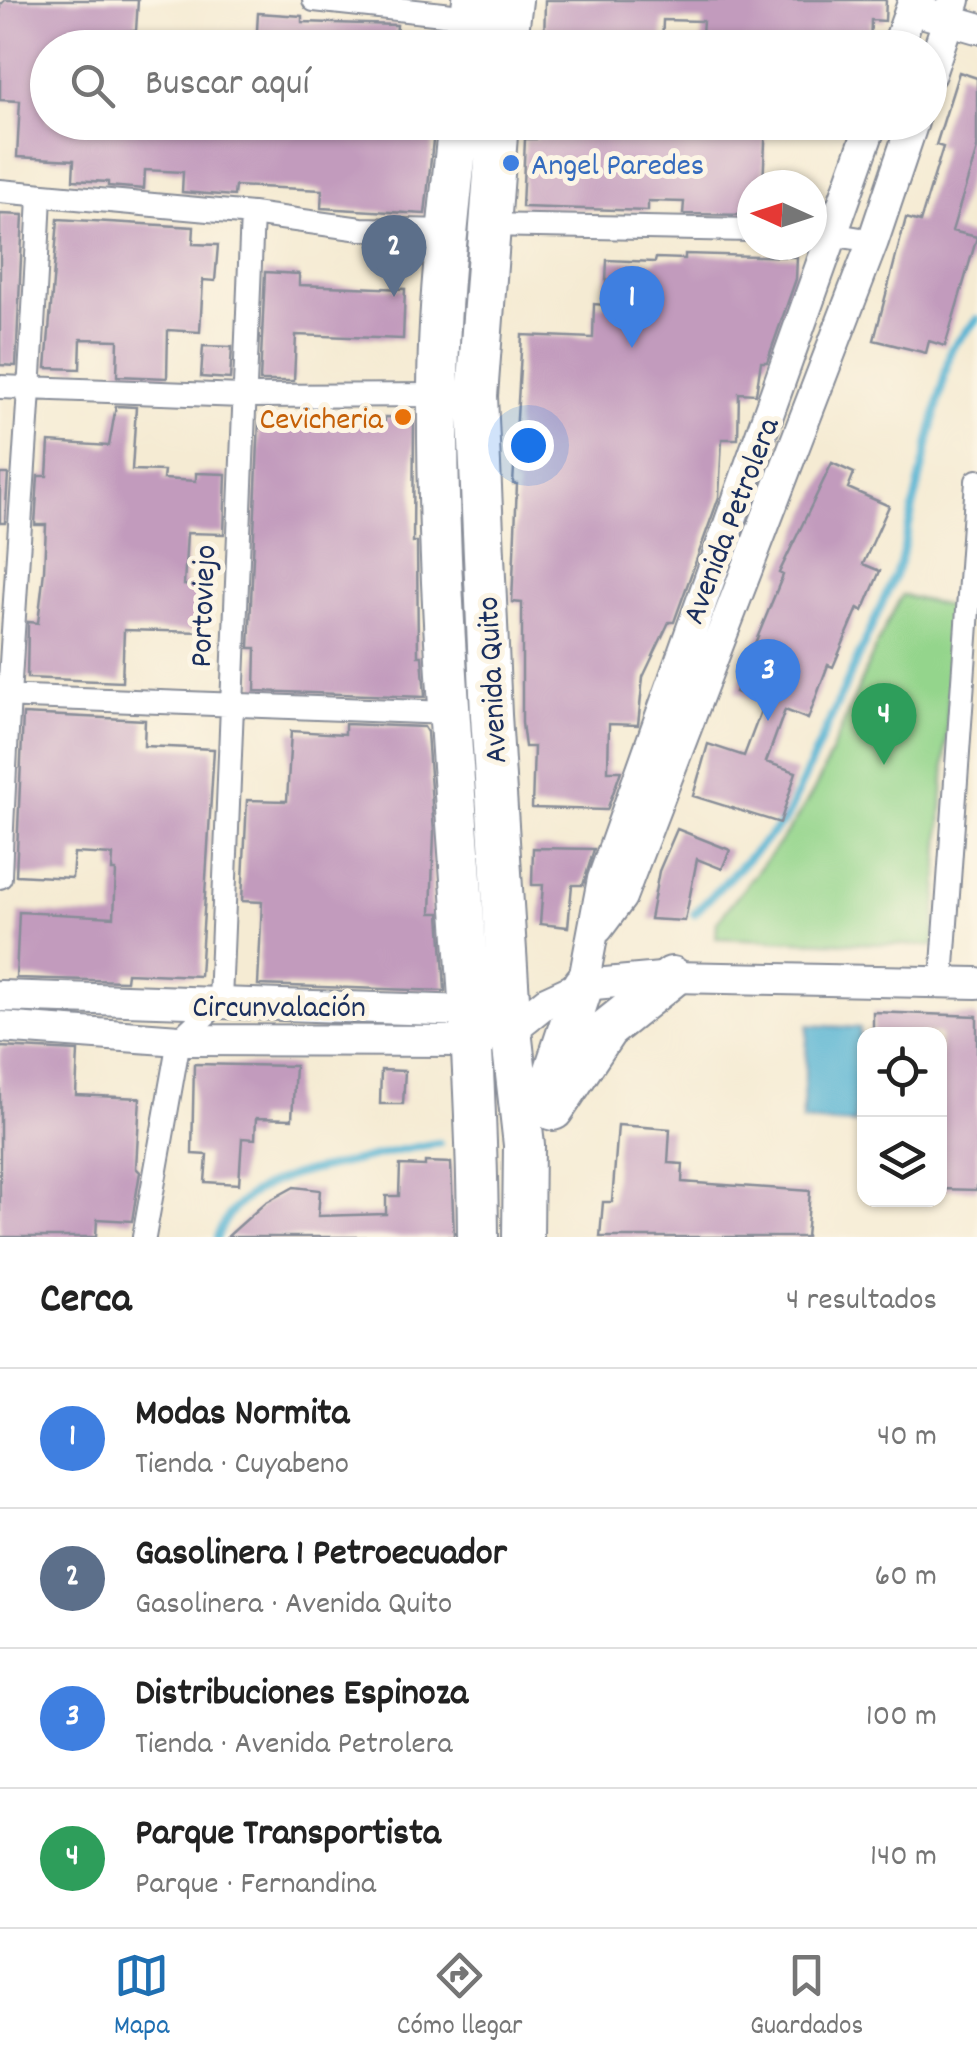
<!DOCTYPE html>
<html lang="es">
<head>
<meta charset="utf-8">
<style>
	:root { --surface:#fff; --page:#f2f2f2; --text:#222; --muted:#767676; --line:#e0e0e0; --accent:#1f6fb2 }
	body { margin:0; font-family:Dekko,sans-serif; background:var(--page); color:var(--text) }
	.controls { position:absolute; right:30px; bottom:30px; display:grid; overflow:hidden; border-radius:20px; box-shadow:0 2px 8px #0004 }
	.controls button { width:90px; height:90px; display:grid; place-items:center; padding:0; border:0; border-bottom:2px solid var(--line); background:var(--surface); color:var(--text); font:50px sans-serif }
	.compass { position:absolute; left:737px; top:170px; width:90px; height:90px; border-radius:50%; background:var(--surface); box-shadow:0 2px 8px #0004; rotate:273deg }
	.you { position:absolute; left:528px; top:445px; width:35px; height:35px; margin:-25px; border:8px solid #fff; border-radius:50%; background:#1a73e8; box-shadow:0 0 0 15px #1a73e833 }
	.badge { display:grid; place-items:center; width:65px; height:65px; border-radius:50%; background:var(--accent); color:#fff; font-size:32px; font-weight:700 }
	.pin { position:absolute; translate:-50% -82px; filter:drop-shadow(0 2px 5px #0008) }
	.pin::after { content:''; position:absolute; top:52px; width:35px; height:30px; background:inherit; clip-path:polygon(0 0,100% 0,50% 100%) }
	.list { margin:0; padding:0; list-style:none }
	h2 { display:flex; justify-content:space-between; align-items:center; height:130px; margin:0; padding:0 40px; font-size:42px }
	h2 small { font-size:32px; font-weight:400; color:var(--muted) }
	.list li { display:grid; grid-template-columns:65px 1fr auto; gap:30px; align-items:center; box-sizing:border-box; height:140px; padding:0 40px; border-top:2px solid var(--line) }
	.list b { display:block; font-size:38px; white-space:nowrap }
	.list p { margin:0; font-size:32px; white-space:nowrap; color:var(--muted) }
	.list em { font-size:32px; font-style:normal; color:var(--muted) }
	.icon { flex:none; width:55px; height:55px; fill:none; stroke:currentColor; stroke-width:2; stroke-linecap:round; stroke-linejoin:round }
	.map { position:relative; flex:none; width:977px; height:1237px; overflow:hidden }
	.search { position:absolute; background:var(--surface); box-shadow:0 2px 8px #0004; left:30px; right:30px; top:30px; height:110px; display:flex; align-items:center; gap:25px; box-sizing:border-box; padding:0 35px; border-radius:55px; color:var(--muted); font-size:38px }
	.sheet { height:690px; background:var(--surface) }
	nav { display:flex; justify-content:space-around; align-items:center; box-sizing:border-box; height:140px; border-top:2px solid var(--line); background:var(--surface); font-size:28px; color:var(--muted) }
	nav a { display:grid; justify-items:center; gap:5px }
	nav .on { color:var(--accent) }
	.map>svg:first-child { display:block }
	.green { fill:#94d58c; stroke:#588275; stroke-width:2.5 }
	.water { fill:#55b3d3; stroke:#387198; stroke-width:2.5 }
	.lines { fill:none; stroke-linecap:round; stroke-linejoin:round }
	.stream { stroke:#55b3d3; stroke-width:8 }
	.building { fill:#c29bbd }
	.street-casing { stroke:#888d98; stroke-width:26 }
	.secondary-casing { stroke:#888d98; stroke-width:34 }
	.highway-casing { stroke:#888d98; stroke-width:44 }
	.street { stroke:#fff; stroke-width:22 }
	.secondary { stroke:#fff; stroke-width:30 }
	.highway { stroke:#fff; stroke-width:40 }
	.shop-dot { fill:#3f7fe0; stroke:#fcf5e5; stroke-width:4 }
	.food-dot { fill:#e8710a; stroke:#fcf5e5; stroke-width:4 }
	.labels { text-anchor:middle; stroke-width:10; stroke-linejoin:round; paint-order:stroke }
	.shop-label { font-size:32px; fill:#366cbe; stroke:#fcf5e5; text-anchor:start }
	.food-label { font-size:32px; fill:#c56008; stroke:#fcf5e5; text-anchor:end }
	.street-label { font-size:32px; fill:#1b2f5e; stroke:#fcf5e5 }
</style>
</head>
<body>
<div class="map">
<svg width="977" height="1237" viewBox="0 0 977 1237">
	<rect width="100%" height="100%" fill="#fcf5e5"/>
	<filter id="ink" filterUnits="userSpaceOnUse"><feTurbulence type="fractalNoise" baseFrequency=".01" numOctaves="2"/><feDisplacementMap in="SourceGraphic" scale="20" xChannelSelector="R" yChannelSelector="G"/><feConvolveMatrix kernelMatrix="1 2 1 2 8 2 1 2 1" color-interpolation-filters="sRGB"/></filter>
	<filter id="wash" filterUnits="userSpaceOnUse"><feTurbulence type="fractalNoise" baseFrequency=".0048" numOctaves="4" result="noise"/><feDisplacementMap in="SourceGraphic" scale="40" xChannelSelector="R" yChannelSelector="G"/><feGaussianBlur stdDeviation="2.25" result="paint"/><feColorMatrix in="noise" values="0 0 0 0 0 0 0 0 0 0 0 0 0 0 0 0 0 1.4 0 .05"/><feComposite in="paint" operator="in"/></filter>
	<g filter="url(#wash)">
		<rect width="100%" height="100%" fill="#f5ebd3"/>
		<path class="green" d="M 902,595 L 954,608 L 934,946 L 716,938 L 717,922 C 752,876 795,830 820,778 C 848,717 869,654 902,595 Z"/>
		<path class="water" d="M 808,1025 L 860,1028 L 855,1124 L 802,1121 Z"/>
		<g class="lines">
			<path class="stream" d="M 694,914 L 786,819 L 900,563 L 951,349 L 977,319
				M 217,1237 C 235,1191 279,1177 323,1168 C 362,1160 399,1149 439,1143"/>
		</g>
		<g id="blocks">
			<path class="building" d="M 5,0 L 138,0 L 136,31 L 124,31 L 123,48 L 48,48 L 48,122 L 372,126 L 372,122 L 435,122 L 425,214 L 321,208 L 322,190 L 235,186 L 234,196 L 182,192 L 183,172 L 145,170 L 144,189 L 108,186 L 108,182 L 73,180 L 74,160 L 17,157 L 20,101 L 0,100 L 0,5 Z
				M 545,0 L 886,0 L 885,21 L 871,20 L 870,48 L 701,48 L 703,21 L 663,20 L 662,48 L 544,48 Z
				M 258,13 L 302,16 L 302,22 L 397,25 L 395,48 L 256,48 Z
				M 959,72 L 977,78 L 977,149 L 952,231 L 977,237 L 945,346 L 929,341 L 926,353 L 874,340 L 906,218 L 920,222 L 943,147 L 936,145 Z
				M 537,122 L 766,122 L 763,185 L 752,185 L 752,215 L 683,214 L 684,202 L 648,201 L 648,211 L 522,207 L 525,139 L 536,139 Z
				M 0,214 L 23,215 L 16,366 L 0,365 Z
				M 58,219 L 194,227 L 193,244 L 218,245 L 215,281 L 203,280 L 200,332 L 168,330 L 167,378 L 117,376 L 118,340 L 81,339 L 80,369 L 46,368 Z
				M 685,254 L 797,257 L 796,279 L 767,362 L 761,362 L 756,394 L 739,393 L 738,439 L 722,439 L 719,497 L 674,622 L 669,622 L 643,677 L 638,725 L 609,724 L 608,771 L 621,771 L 607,810 L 532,808 L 534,747 L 525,747 L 522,723 L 522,603 L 512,602 L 517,484 L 513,484 L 522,335 L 593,338 L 594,304 L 605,305 L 607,260 L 655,262 L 656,258 L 685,259 Z
				M 265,272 L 299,274 L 299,285 L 405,289 L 403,339 L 296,335 L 294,381 L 260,381 Z
				M 203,346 L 232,347 L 230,379 L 201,377 Z
				M 116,406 L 136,407 L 132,470 L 164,471 L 163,479 L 196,481 L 196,473 L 226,474 L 224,534 L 187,533 L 184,585 L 205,587 L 203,632 L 124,630 L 122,682 L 27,678 L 28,622 L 38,623 L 44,571 L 46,525 L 35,525 L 38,476 L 47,476 L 49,442 L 109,446 Z
				M 385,417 L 414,418 L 413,542 L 417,542 L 418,656 L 422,656 L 425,697 L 255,691 L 256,648 L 249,648 L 259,419 L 385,421 Z
				M 832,463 L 854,473 L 848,488 L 889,506 L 863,564 L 880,571 L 863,611 L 858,608 L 833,667 L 828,665 L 808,719 L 785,710 L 766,762 L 796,772 L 780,823 L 693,796 L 708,744 L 744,756 L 764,703 L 735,692 L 783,575 L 779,573 Z
				M 0,474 L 8,474 L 5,523 L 0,523 Z
				M 23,714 L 145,720 L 144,746 L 214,749 L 200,976 L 127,973 L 126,981 L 16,978 L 19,912 L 114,917 L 116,871 L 112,871 L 113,855 L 74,853 L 72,878 L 16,875 Z
				M 345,724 L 424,727 L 427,732 L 434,833 L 431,913 L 440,913 L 445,991 L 258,985 L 262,902 L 242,901 L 247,800 L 287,801 L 291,731 L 345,734 Z
				M 677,829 L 730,850 L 722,869 L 697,859 L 685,921 L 650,919 L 659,871 Z
				M 533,848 L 594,849 L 583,885 L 572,885 L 568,927 L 540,924 L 543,885 L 532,885 Z
				M 873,1012 L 977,1016 L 977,1190 L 940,1189 L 940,1034 L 873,1034 Z
				M 0,1047 L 78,1051 L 76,1095 L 140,1098 L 136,1168 L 140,1172 L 132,1221 L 97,1219 L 96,1237 L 0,1237 Z
				M 194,1064 L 295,1066 L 292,1119 L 256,1118 L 255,1139 L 242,1138 L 239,1184 L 205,1182 L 207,1155 L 192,1154 Z
				M 381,1070 L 405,1071 L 403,1104 L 380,1104 Z
				M 618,1125 L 670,1129 L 668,1163 L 683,1164 L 682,1182 L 810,1191 L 806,1237 L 600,1237 L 603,1202 L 612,1202 Z
				M 425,1162 L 451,1163 L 454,1237 L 227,1237 L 265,1203 L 294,1187 L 320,1190 L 318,1216 L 386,1214 L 386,1196 L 399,1196 L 400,1165 L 425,1166 Z"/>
		</g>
	</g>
	<g filter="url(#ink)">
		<use href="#blocks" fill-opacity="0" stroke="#888d98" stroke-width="2.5"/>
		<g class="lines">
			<g class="street-casing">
				<path id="street" d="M 314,0 L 480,18
					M 0,191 L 252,214 L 361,229 L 447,231
					M 487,225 L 752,230
					M 812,231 L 873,241
					M 0,387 L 242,396 L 446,395
					M 0,696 L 449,713
					M 0,877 C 8,649 30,423 40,195
					M 942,980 L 977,481
					M 144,1237 L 179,1040 L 220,1001 L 252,214"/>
			</g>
			<g class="secondary-casing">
				<path id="secondary" d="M 911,9 L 977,28
					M 897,48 L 914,0
					M 930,74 L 955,0
					M 598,928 L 621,897 L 873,241 L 913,122
					M 583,985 L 603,879 L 872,122
					M 0,996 L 470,1011 L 489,1005
					M 0,1027 L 179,1040 L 470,1041 L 511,1030 L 546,1002 L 583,985 L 672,977 L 977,983"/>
			</g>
			<g class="highway-casing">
				<path id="highway" d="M 467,48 L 473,0
					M 506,48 L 512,0
					M 459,122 C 449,213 438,304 438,395 C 436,676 476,956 478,1237
					M 498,122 L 477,396 L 491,715 L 511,1030 L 524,1145 L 523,1237
					M 553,1096 L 554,1073 L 583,985
					M 553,1110 L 607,1029 L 672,977"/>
			</g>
			<use href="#street" class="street"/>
			<use href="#secondary" class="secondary"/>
			<use href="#highway" class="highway"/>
		</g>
	</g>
	<circle class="shop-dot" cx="511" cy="163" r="10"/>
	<circle class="food-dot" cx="403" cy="417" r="10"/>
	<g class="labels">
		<g class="shop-label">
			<text x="531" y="174">Angel Paredes</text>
		</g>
		<g class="food-label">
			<text x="383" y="428">Cevicheria</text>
		</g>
		<g class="street-label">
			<text transform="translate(729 520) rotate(-69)" y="11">Avenida Petrolera</text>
			<text transform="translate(201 606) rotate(-88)" y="11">Portoviejo</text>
			<text transform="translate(490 680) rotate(-93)" y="11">Avenida Quito</text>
			<text x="279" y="1016">Circunvalación</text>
		</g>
	</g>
</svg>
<div class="controls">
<button><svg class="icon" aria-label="locate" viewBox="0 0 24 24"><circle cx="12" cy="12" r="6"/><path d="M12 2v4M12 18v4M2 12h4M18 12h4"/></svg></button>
<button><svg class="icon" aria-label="layers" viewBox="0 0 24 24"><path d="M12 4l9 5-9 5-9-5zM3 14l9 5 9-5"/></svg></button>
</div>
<svg class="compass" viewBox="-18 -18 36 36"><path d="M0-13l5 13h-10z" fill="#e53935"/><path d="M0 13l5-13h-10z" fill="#767676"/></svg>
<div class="you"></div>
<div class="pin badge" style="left:632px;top:348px;background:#3f7fe0">1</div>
<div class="pin badge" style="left:394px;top:297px;background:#5c6f8a">2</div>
<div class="pin badge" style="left:768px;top:721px;background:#3f7fe0">3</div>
<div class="pin badge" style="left:884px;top:765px;background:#2e9e5b">4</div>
<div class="search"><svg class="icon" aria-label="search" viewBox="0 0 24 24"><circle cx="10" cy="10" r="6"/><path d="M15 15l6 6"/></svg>Buscar aquí</div>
</div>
<section class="sheet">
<h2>Cerca<small>4 resultados</small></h2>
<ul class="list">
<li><span class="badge" style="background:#3f7fe0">1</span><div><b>Modas Normita</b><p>Tienda · Cuyabeno</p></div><em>40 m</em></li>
<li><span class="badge" style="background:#5c6f8a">2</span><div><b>Gasolinera 1 Petroecuador</b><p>Gasolinera · Avenida Quito</p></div><em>60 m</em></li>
<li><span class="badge" style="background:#3f7fe0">3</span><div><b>Distribuciones Espinoza</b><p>Tienda · Avenida Petrolera</p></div><em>100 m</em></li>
<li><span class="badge" style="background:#2e9e5b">4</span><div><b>Parque Transportista</b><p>Parque · Fernandina</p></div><em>140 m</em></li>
</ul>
</section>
<nav>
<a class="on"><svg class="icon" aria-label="map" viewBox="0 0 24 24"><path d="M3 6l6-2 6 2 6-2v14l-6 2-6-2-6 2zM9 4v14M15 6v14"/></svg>Mapa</a>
<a><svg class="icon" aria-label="directions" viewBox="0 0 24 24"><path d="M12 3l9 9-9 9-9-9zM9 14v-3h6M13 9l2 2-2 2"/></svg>Cómo llegar</a>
<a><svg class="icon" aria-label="saved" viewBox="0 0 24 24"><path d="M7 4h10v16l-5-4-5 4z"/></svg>Guardados</a>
</nav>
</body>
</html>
